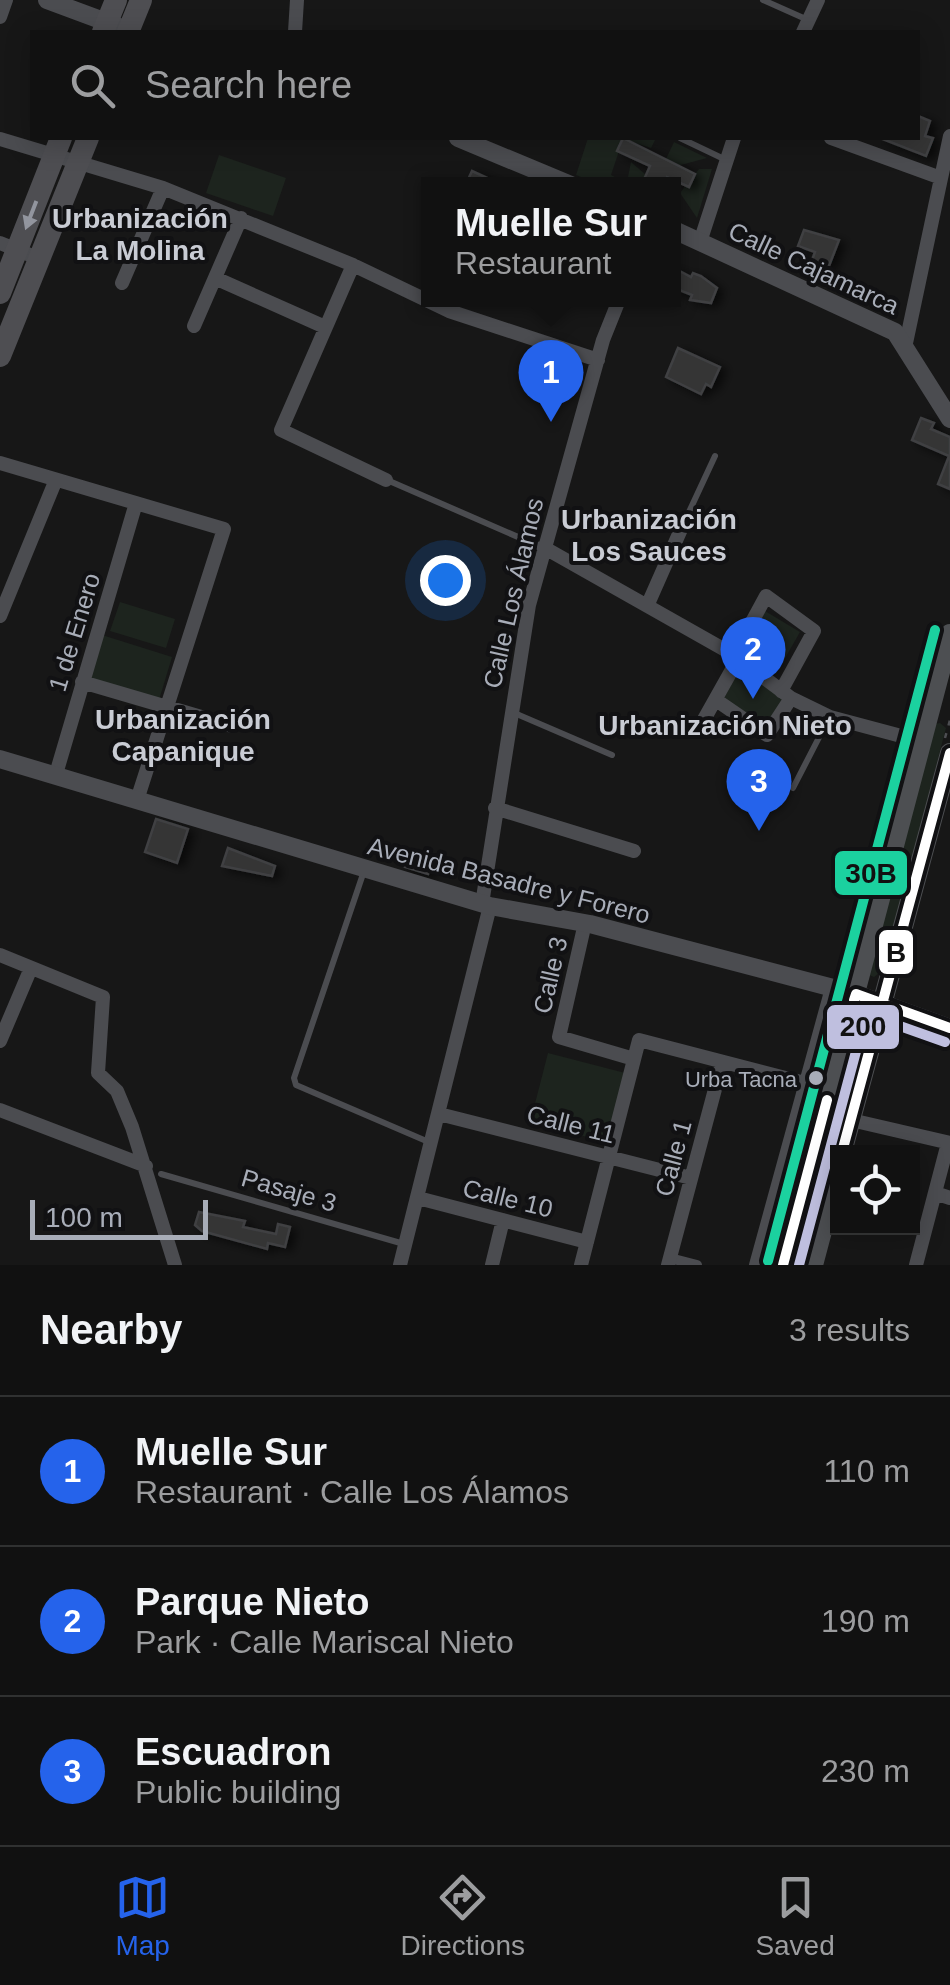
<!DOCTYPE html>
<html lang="en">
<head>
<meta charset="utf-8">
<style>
	:root { --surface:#111; --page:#1a1a1a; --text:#f1f3f6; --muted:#9c9d9f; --line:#303131; --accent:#2563eb }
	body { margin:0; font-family:Arial,sans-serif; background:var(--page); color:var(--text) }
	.controls { position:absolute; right:30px; bottom:30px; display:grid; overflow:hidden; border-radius:0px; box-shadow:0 5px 25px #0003 }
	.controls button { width:90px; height:90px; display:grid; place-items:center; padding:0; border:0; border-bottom:2px solid var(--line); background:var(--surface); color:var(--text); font:50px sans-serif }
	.scale { position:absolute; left:30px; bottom:25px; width:178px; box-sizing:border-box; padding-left:10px; border:5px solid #a8adb8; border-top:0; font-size:28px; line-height:35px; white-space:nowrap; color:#a8adb8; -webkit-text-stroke:8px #111113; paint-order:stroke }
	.you { position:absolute; left:445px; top:580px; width:35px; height:35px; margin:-25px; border:8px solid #fff; border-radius:50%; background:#1a73e8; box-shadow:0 0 0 15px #1a73e833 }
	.badge { display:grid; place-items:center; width:65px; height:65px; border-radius:50%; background:var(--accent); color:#fff; font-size:32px; font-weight:700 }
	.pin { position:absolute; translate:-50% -82px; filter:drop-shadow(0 2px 5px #0008) }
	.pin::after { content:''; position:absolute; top:52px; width:35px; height:30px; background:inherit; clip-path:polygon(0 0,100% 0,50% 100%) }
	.popup { position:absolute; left:421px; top:177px; width:260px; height:130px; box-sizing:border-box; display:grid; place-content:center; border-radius:0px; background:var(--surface); filter:drop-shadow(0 2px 8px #0005); font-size:32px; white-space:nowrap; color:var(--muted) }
	.popup b { font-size:38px; color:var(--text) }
	.popup::after { content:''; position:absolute; left:50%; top:100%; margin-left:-20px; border:20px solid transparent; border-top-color:var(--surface) }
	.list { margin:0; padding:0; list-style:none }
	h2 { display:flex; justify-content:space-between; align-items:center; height:130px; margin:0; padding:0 40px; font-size:42px }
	h2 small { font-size:32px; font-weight:400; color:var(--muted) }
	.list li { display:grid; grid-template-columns:65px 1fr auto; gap:30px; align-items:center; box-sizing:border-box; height:150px; padding:0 40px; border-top:2px solid var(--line) }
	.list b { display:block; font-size:38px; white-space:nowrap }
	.list p { margin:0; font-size:32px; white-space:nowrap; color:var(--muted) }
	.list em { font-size:32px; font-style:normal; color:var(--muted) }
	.icon { flex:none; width:55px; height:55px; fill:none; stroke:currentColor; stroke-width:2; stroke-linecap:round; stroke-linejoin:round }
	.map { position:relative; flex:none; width:950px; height:1265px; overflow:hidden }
	.search { position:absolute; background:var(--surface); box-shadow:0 5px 25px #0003; left:30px; right:30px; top:30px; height:110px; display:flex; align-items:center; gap:25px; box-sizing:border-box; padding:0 35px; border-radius:0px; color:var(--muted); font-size:38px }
	.sheet { height:580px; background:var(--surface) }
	nav { display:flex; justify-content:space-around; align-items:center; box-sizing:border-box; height:140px; border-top:2px solid var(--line); background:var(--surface); font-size:28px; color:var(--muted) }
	nav a { display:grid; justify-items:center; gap:5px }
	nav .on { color:var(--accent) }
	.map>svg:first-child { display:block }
	.green { fill:#1d241e }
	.building { fill:#353536; stroke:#3f4043; stroke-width:2.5; filter:url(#shadow) }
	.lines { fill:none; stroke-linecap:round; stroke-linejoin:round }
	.path { stroke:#4d4e52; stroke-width:2.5; stroke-dasharray:5 8; stroke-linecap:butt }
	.service { stroke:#4b4c50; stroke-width:6 }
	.pedestrian { stroke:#4b4c50; stroke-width:10 }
	.minor { stroke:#4b4c50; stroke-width:14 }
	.tertiary { stroke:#4b4c50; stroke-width:18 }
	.primary { stroke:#4d4f52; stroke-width:20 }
	.trunk { stroke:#4e4e52; stroke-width:22 }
	.bus-1-casing { stroke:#111113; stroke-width:18 }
	.bus-2-casing { stroke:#111113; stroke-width:18 }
	.bus-3-casing { stroke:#111113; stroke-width:18 }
	.bus-1 { stroke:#fff; stroke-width:10 }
	.bus-2 { stroke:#bfbfdf; stroke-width:10 }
	.bus-3 { stroke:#1bd19f; stroke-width:10 }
	.oneway { fill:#92959e }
	.bus-dot { fill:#a8adb8; stroke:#111113; stroke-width:4 }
	.labels { text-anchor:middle; stroke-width:8; stroke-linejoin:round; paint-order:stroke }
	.bus-label { font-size:22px; fill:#a8adb8; stroke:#111113; text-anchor:end }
	.street-label { font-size:25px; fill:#a8adb8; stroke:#111113 }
	.neighbourhood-label { font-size:28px; font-weight:bold; fill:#c9ccd4; stroke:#111113 }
	.line-badge { stroke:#111113; stroke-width:4 }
	.pale-badge-label { font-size:28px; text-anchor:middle; font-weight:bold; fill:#111 }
</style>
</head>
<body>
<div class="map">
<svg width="950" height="1265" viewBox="0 0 950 1265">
	<defs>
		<filter id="shadow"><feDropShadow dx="6" dy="3.5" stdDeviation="5" flood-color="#0009"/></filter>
	</defs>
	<rect width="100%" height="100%" fill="#171717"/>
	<path class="green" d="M 588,138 L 656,138 L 651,148 L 623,139 L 611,175 L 621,180 L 628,177 L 631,162 L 646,175 L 642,184 L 598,184 L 576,175 Z
		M 674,142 L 707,158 L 677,166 L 665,161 Z
		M 219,155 L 286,178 L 273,216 L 206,193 Z
		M 699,169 L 712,169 L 697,218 L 680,193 Z
		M 120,602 L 175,619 L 166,648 L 110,631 Z
		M 765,611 L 800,632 L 776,674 L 742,653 Z
		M 102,635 L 172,657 L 159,700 L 90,678 Z
		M 741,668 L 784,698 L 767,729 L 722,701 Z
		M 940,723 L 946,728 L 883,970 L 874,977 L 869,975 L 935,724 Z
		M 834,1004 L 844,1006 L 839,1035 L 825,1063 L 812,1136 L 778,1265 L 764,1265 Z
		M 861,1011 L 867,1019 L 804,1265 L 788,1265 Z
		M 548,1053 L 629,1074 L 612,1143 L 530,1123 Z"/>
	<path class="building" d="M 918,116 L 930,121 L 925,136 L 933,138 L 926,156 L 880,138 L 918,138 Z
		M 623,138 L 695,174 L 689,187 L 667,177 L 663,184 L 642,184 L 650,166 L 617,151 Z
		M 472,171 L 500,184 L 466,184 Z
		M 804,230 L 839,240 L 829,266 L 812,260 L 815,252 L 798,246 Z
		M 674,268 L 691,277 L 693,273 L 701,276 L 717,288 L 711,303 L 690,300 L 692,295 L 674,288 Z
		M 678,348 L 720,367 L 711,387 L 706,384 L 701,394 L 666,377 Z
		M 921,418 L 934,423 L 931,429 L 950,437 L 950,489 L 938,484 L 949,456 L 912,440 Z
		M 156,819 L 188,829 L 177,863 L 145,852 Z
		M 228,848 L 275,866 L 272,876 L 222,866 Z
		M 408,856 L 432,863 L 428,874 L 405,867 Z
		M 199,1212 L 245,1221 L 243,1227 L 276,1234 L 278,1224 L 290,1227 L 285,1247 L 268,1243 L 267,1249 L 202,1231 L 195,1225 Z"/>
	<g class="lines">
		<path class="path" d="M 945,738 L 950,720"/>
		<path class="service" d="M 763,0 L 808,20
			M 680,138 L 724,159
			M 387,480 L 541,547
			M 682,527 L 715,456
			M 512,712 L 612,755
			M 793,788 L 829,718
			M 364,871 L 294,1078 L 296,1085 L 431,1143
			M 161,1174 L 404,1244"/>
		<path class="pedestrian" d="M 670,1258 L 697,1265"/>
		<path class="minor" d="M 0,17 L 6,0
			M 295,32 L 297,0
			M 803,32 L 818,0
			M 831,138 L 941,178
			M 0,139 L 163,188 L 353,265 L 449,311 L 598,360
			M 700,242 L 734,138
			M 0,243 L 40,259
			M 353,265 L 281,430 L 386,480
			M 215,278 L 325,327
			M 122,283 L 163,188
			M 194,326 L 241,218
			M 906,343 L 950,136
			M 0,463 L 224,529 L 138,797
			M 543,547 L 734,655 L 791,698 L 830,717 L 920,741
			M 648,604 L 682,527
			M 0,616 L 55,482
			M 734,655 L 766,596 L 814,631 L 781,691
			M 82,682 L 232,726
			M 716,700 L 767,735 L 791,698
			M 702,723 L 738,659
			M 56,774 L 136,503
			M 495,808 L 634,851
			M 482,904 L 529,605 L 603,340 L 619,300
			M 585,923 L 559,1037 L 634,1059
			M 0,955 L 103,997 L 98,1073 L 117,1091 L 132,1127 L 175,1265
			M 0,1041 L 31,968
			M 0,1110 L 146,1166
			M 439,1114 L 691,1178
			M 851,1120 L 950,1143
			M 935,1193 L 950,1198
			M 418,1198 L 587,1242
			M 400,1265 L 490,906
			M 492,1265 L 503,1220
			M 581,1265 L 639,1040 L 805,1083
			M 668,1265 L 722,1063
			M 756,1265 L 832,988
			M 916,1265 L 948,1143"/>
		<path class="tertiary" d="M 47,0 L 117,26
			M 458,138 L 571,185
			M 674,230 L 895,332 L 950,419
			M 0,759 L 490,906 L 590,924 L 856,994 L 950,1028"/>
		<path class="primary" d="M 842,1152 L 950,753
			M 783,1265 L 950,634
			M 813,1265 L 838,1171"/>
		<path class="trunk" d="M 103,32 L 116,0
			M 128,32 L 141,0
			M 0,293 L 61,138
			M 0,356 L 88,138"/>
		<g class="bus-1-casing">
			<path id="bus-1" d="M 854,1000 L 856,994 L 950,1028
				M 842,1152 L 950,753
				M 783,1265 L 827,1100"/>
		</g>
		<g class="bus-2-casing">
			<path id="bus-2" d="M 799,1265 L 866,1014 L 945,1042"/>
		</g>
		<g class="bus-3-casing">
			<path id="bus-3" d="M 768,1261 L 935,630"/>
		</g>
		<use href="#bus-1" class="bus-1"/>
		<use href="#bus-2" class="bus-2"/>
		<use href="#bus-3" class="bus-3"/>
	</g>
	<defs><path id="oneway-solid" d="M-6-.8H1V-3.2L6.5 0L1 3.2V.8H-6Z" transform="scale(2.5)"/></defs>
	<use class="oneway" href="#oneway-solid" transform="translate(31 215) rotate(111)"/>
	<circle class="bus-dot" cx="816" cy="1078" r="9"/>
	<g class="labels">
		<g class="bus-label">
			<text x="797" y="1087">Urba Tacna</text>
		</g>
		<g class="street-label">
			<text transform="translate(814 268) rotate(25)" y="9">Calle Cajamarca</text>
			<text transform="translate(513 593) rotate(-77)" y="9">Calle Los Álamos</text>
			<text transform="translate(74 632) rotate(-73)" y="9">1 de Enero</text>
			<text transform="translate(509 880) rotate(14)" y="9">Avenida Basadre y Forero</text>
			<text transform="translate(550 975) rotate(-77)" y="9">Calle 3</text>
			<text transform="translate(571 1124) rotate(14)" y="9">Calle 11</text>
			<text transform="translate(673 1158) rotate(-75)" y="9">Calle 1</text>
			<text transform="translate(289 1190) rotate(16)" y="9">Pasaje 3</text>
			<text transform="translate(508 1198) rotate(14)" y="9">Calle 10</text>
		</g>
		<g class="neighbourhood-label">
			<text x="140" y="228">Urbanización<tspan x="140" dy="32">La Molina</tspan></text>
			<text x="649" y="529">Urbanización<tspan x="649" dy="32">Los Sauces</tspan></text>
			<text x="183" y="729">Urbanización<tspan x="183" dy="32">Capanique</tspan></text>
			<text x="725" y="735">Urbanización Nieto</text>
		</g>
	</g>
	<g class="line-badge">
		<rect x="833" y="849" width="76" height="48" rx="10" fill="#1bd19f"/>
		<rect x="877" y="928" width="38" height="48" rx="10" fill="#fff"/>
		<rect x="825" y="1003" width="76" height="48" rx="10" fill="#bfbfdf"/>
	</g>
	<g class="pale-badge-label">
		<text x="871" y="883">30B</text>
		<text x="896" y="962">B</text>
		<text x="863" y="1036">200</text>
	</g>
</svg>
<div class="controls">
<button><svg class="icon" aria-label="locate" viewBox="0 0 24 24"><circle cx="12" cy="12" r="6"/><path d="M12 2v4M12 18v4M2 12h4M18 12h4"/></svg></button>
</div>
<div class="scale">100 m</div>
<div class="you"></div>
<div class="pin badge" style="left:551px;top:422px">1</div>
<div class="popup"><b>Muelle Sur</b>Restaurant</div>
<div class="pin badge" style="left:753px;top:699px">2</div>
<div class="pin badge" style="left:759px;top:831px">3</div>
<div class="search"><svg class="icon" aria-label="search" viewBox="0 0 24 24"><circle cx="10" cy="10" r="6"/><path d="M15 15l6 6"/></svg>Search here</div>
</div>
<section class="sheet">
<h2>Nearby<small>3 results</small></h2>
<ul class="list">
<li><span class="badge">1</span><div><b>Muelle Sur</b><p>Restaurant · Calle Los Álamos</p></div><em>110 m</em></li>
<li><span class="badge">2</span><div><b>Parque Nieto</b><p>Park · Calle Mariscal Nieto</p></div><em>190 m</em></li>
<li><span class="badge">3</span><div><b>Escuadron</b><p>Public building</p></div><em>230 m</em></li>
</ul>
</section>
<nav>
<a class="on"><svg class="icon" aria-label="map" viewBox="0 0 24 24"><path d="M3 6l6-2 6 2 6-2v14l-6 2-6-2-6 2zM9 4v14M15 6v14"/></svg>Map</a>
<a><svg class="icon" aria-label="directions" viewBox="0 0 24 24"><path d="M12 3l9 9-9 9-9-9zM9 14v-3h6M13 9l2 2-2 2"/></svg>Directions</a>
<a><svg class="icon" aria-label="saved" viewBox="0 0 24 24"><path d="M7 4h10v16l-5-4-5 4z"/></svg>Saved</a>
</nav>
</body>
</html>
